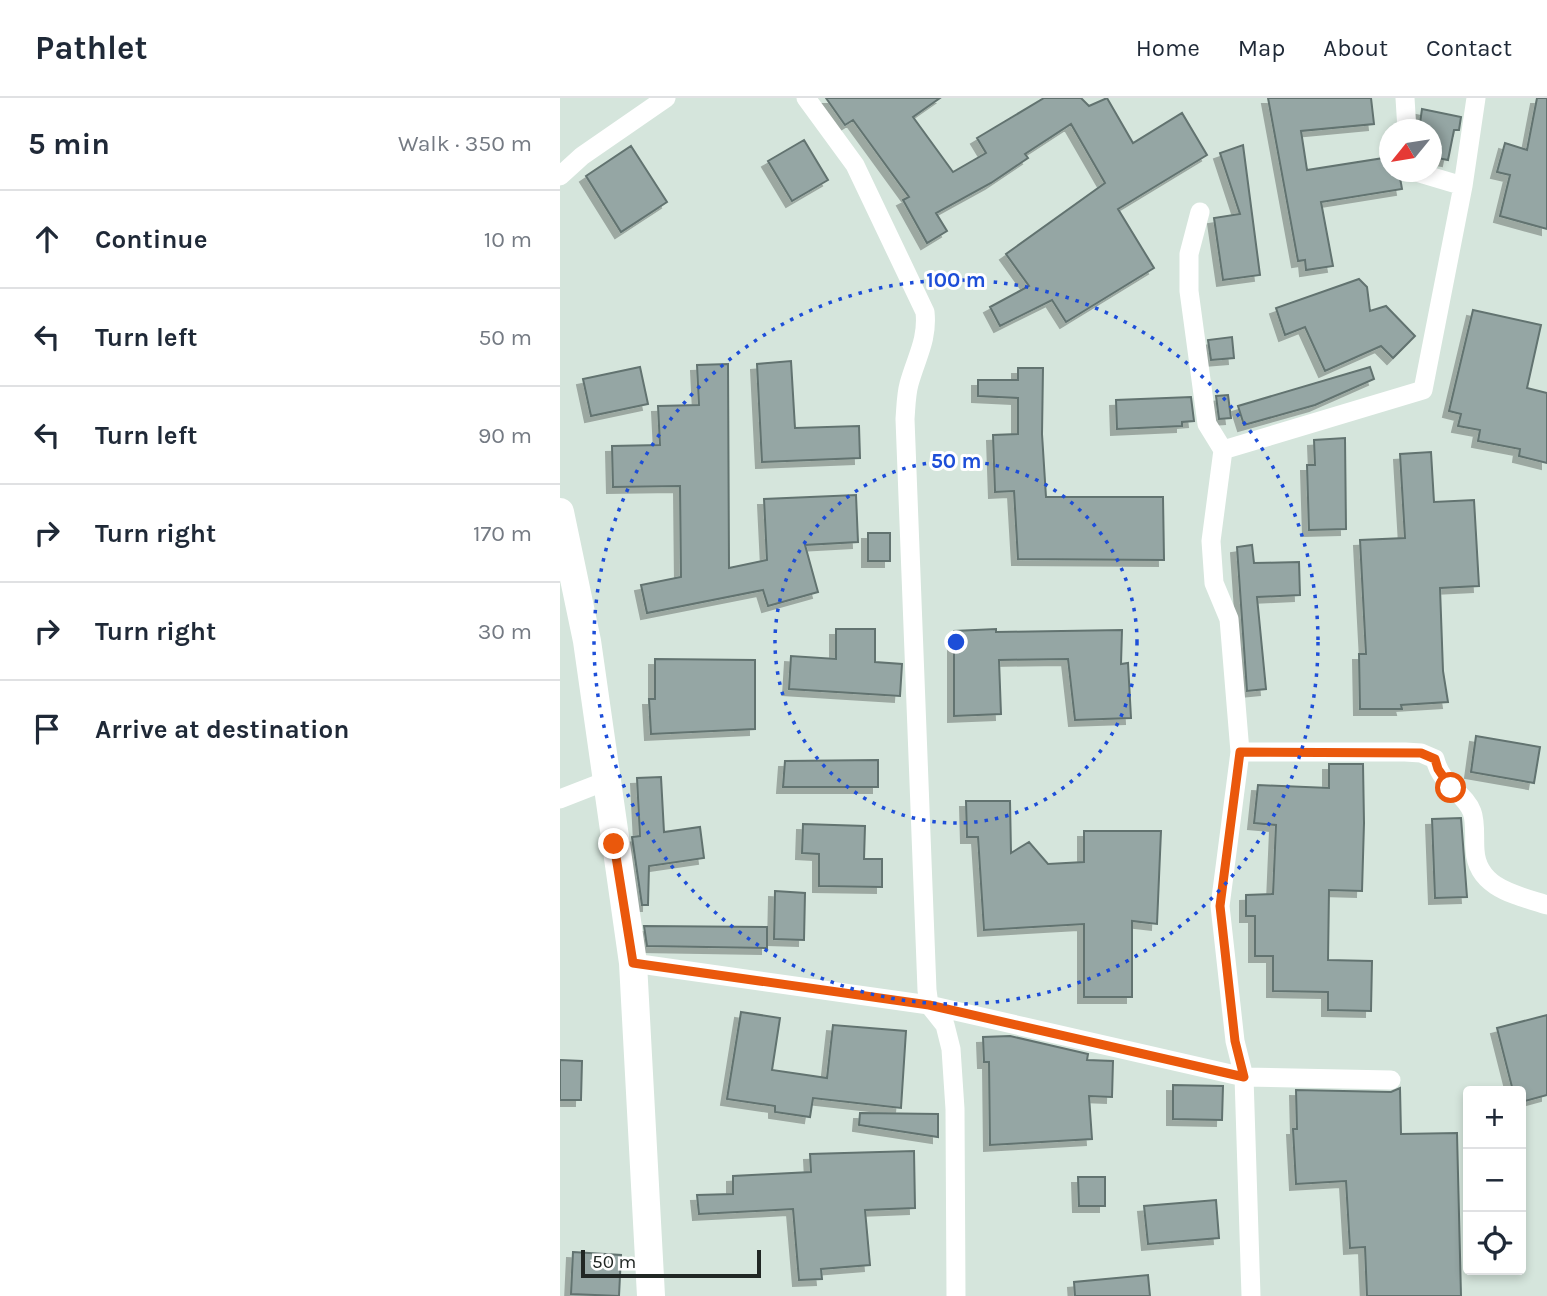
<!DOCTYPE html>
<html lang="en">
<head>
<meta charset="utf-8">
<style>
	:root { --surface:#fff; --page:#f2f2f3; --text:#1f2937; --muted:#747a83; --line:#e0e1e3 }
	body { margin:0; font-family:Karla,sans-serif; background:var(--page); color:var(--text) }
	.controls { position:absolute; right:21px; bottom:21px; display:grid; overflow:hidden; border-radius:7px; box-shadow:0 4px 10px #0003 }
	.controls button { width:63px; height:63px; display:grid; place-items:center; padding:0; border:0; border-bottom:2px solid var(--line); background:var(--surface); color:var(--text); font:35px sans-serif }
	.compass { position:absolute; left:819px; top:21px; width:63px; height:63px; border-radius:50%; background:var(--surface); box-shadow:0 4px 10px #0003; rotate:240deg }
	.scale { position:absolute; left:21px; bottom:18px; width:180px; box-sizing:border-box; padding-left:7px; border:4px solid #212724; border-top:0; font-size:19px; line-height:24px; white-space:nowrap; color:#212724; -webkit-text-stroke:5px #fff; paint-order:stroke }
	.stop { position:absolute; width:21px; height:21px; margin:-16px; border:5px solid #ea580c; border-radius:50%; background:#fff }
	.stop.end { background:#ea580c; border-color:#fff; box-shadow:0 2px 7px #0008 }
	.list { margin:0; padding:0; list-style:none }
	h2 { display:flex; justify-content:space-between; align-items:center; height:91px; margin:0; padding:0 28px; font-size:30px }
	h2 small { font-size:23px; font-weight:400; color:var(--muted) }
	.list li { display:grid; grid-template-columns:46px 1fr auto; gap:21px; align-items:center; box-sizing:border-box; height:98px; padding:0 28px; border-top:2px solid var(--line) }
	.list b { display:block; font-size:26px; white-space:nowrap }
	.list em { font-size:23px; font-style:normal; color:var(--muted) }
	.icon { flex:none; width:38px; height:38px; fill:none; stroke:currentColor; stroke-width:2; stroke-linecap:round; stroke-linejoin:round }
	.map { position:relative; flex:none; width:987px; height:1198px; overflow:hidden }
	header { display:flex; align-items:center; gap:42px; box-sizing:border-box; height:98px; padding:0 35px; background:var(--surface); border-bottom:2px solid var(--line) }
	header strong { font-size:33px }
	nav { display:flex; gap:38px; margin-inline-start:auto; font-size:24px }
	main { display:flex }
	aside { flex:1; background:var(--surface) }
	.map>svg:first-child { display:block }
	.building { fill:#95a6a4; stroke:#627370; stroke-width:2; filter:url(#shadow) }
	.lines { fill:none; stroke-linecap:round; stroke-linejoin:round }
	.street { stroke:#fff; stroke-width:19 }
	.secondary { stroke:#fff; stroke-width:28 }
	.route { stroke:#ea580c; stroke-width:9 }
	.ring { fill:none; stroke:#1d4ed8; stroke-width:3.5; stroke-dasharray:3.5 7 }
	.centre { fill:#1d4ed8; stroke:#fff; stroke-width:3.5 }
	.ring-label { font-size:21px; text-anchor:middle; font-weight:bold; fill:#1d4ed8; stroke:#fff; stroke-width:6; stroke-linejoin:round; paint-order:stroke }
</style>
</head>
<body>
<header>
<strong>Pathlet</strong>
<nav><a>Home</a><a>Map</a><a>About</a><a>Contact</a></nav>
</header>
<main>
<aside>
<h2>5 min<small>Walk · 350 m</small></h2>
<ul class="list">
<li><svg class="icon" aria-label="ahead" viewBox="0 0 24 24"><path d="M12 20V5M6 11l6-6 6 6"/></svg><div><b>Continue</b></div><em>10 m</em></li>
<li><svg class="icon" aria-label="left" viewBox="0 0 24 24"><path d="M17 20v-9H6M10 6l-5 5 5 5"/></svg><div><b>Turn left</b></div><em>50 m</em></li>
<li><svg class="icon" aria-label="left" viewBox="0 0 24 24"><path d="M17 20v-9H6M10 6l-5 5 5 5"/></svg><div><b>Turn left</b></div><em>90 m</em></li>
<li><svg class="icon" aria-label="right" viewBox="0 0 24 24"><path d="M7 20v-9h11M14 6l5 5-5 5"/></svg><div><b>Turn right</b></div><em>170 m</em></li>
<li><svg class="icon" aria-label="right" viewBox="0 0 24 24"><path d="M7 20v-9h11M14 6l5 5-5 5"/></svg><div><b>Turn right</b></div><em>30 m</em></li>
<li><svg class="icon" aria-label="arrive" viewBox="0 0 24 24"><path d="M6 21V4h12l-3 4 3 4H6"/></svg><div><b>Arrive at destination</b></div></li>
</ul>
</aside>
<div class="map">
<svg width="987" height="1198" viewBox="0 0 987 1198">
	<defs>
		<filter id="shadow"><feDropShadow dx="-6" dy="6" stdDeviation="0" flood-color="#0004"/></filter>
	</defs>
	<rect width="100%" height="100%" fill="#d5e5dc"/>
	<path class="building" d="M 266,0 L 380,0 L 353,19 L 393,74 L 426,55 L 417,40 L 484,0 L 521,0 L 529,8 L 547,0 L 573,45 L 622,15 L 647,57 L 558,111 L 594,170 L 506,224 L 492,202 L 440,228 L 430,209 L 469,188 L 446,156 L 545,85 L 511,26 L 465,56 L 468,60 L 431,85 L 376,115 L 387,133 L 367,145 L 343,102 L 349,99 L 293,22 L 285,27 Z
		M 708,0 L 811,0 L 814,26 L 741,33 L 747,72 L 830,59 L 830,74 L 839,74 L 842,91 L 761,104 L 773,168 L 746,172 L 745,162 L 738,163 Z
		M 977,0 L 987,0 L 987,131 L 940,118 L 950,77 L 937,74 L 945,45 L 967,52 Z
		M 862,11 L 901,19 L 899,32 L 894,32 L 888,62 L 872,59 L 872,32 L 859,32 Z
		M 244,42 L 268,82 L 232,103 L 208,63 Z
		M 683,47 L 700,177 L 663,182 L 654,120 L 680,116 L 660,55 Z
		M 71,48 L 107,104 L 61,134 L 26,78 Z
		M 799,181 L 807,189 L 810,213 L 826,208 L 855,238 L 833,260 L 821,248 L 765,273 L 745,229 L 725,237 L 716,210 Z
		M 913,212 L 981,227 L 967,290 L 987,295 L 987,365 L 959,358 L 960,351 L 918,343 L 920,332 L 898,328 L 901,316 L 889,313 Z
		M 672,239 L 674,260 L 651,262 L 648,242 Z
		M 231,263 L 235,330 L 299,328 L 300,360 L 202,364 L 197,266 Z
		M 168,266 L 169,470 L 207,462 L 204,401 L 296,397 L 298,444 L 245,447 L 258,494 L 208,508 L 203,492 L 87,515 L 81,487 L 121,479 L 120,388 L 53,389 L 52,348 L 100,347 L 98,308 L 139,307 L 137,267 Z
		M 80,269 L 88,306 L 31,318 L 23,281 Z
		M 810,269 L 814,281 L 755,307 L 684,327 L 678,308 Z
		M 458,270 L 483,270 L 482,336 L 486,399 L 603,399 L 604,462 L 458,461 L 454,393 L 435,394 L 433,337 L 458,336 L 458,300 L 418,298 L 418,282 L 458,282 Z
		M 668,297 L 671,320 L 659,321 L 656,298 Z
		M 631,299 L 634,323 L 622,324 L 622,328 L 557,331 L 556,302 Z
		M 785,340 L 786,431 L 749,432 L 747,367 L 755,367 L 754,342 Z
		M 871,354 L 874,404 L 914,402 L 919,488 L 880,490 L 883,573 L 888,604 L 841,607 L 842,611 L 800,611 L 799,556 L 806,556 L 800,442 L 845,440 L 840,356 Z
		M 308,435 L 330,435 L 330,463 L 308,463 Z
		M 692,447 L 694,465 L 739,464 L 740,497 L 697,499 L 706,591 L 687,593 L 677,449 Z
		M 276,531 L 315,531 L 315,564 L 342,566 L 340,598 L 229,591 L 231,558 L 276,561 Z
		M 436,531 L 436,534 L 562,532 L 561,566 L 568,565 L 571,620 L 515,622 L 508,561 L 439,562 L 441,616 L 394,618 L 394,533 Z
		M 95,561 L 195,562 L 195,631 L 91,636 L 89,601 L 95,601 Z
		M 916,638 L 980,649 L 974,685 L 911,674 Z
		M 318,662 L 318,689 L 223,689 L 225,663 Z
		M 769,666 L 803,666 L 804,725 L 802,793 L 769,792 L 768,862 L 812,863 L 811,913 L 768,912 L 768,894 L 713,893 L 713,858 L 695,858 L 695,818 L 686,818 L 686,797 L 713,796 L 716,727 L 694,725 L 698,687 L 769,690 Z
		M 101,679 L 104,734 L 140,729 L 144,760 L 89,768 L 88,807 L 82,807 L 72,739 L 80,738 L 77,680 Z
		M 406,703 L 450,703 L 451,755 L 469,744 L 488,766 L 524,764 L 524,733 L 601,733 L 597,826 L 572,823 L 572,899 L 524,899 L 524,826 L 424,832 L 418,739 L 407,739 Z
		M 901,720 L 907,799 L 875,800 L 872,721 Z
		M 243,726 L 305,728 L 304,761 L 322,761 L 322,789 L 259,788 L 259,756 L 242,755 Z
		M 215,793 L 245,795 L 244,842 L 214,841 Z
		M 84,828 L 207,829 L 207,850 L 87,848 Z
		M 181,914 L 220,920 L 212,972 L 267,980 L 273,927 L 346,933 L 341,1010 L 253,1000 L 250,1019 L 215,1014 L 215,1008 L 167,1001 Z
		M 987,917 L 987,997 L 961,1004 L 961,993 L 953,993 L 937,930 Z
		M 450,938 L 528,956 L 527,962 L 553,963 L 552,999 L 529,998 L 532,1041 L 430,1047 L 429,964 L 424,964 L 423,939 Z
		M 0,962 L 22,963 L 21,1002 L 0,1002 Z
		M 613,987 L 663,988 L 662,1022 L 613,1021 Z
		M 840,990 L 841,1036 L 897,1035 L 901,1198 L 807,1198 L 805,1149 L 790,1150 L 786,1083 L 736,1086 L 733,1031 L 737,1031 L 736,992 L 831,994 Z
		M 300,1015 L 378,1016 L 378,1039 L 299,1027 Z
		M 354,1053 L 355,1110 L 305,1112 L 310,1167 L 261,1171 L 262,1181 L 239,1182 L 233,1111 L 139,1116 L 137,1097 L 173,1096 L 173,1078 L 251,1074 L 250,1056 Z
		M 518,1079 L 545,1079 L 545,1108 L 519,1108 Z
		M 656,1102 L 659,1140 L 588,1146 L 584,1108 Z
		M 13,1154 L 61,1157 L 59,1198 L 11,1196 Z
		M 588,1177 L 590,1198 L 515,1198 L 514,1184 Z"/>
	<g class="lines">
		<path class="street" d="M 246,0 L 295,67 L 365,214 C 368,242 356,260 349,286 C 346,297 346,309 345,321 L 367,892 L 369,907 L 385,927 L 391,951 L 395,1011 L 396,1198
			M 845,0 L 847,32
			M 856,74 L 903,88
			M 0,78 L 22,58 L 106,0
			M 640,114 L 629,156 L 629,193 L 647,326 L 663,352 L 651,443 L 654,485 L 669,521 L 680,654 L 660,808 L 675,943 L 684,979 L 691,1198
			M 663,352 L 863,292 L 903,88 L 916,0
			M 680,654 L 845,654 L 861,655 L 875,661 C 881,687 905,695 912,714 C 916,724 914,741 915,752 C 917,790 956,797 987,807
			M 0,701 L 46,683
			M 73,865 L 369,907 L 684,979 L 831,982"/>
		<path class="secondary" d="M 0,414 L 27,543 L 73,865 L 91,1198"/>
	</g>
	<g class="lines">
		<path class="route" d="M 54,746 L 73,865 L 369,907 L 684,979 L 675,943 L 660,808 L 680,654 L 861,655 L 875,661 L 878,671 L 891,690"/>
	</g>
	<g class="ring">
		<circle cx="396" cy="544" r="181"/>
		<circle cx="396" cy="544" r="362"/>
	</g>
	<circle cx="396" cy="544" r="10" class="centre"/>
	<g class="ring-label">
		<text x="396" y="189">100 m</text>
		<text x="396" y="370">50 m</text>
	</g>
</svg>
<div class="controls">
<button>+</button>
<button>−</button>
<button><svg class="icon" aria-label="locate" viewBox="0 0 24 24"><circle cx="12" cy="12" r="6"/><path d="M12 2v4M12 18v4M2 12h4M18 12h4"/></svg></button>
</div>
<svg class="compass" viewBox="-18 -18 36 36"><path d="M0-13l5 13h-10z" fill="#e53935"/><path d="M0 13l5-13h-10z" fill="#747a83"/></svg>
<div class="scale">50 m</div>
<div class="stop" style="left:891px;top:690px"></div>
<div class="stop end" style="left:54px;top:746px"></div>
</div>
</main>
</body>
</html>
